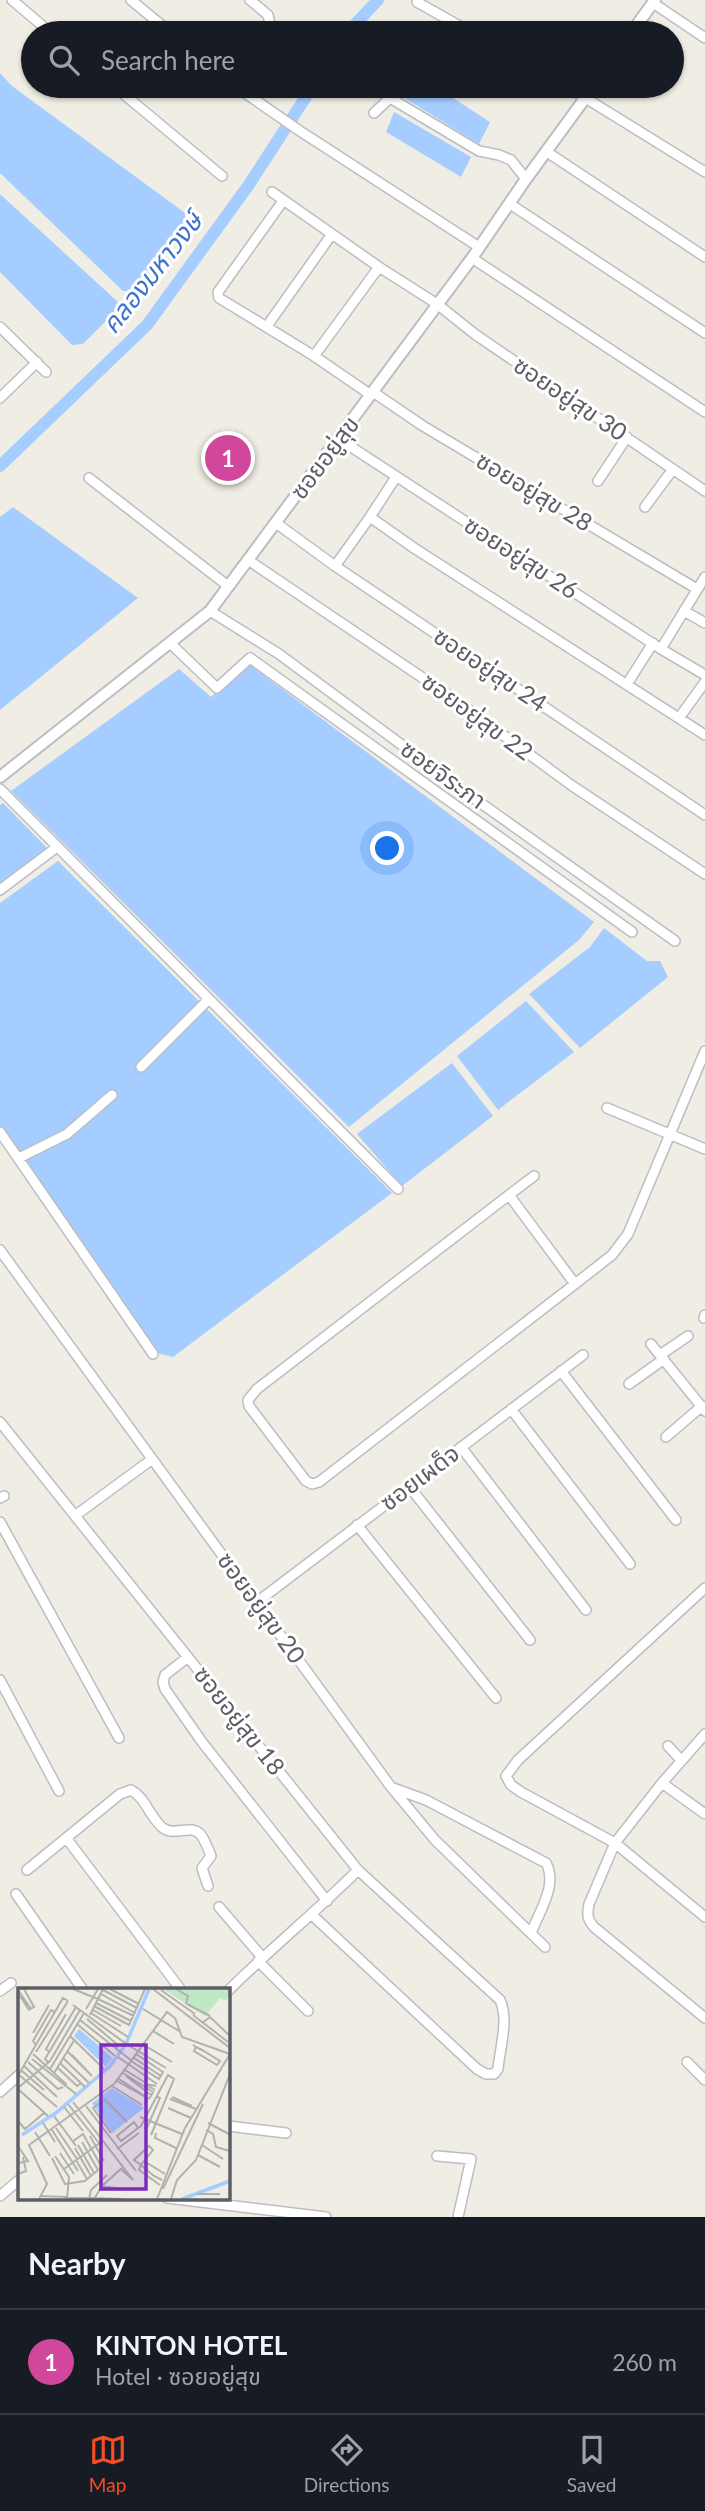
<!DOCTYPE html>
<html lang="en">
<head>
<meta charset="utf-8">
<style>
	:root { --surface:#171b24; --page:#20242c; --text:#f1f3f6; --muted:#9ea1a6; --line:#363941; --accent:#f54d25 }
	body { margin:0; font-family:Lato,"Noto Sans Thai",sans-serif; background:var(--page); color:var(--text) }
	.you { position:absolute; left:388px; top:849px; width:24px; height:24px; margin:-18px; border:5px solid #fff; border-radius:50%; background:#1a73e8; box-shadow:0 0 0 10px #1a73e833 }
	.badge { display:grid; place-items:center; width:46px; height:46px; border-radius:50%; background:var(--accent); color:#fff; font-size:23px; font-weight:700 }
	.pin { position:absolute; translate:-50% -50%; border:4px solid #fff; box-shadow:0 2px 7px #0006 }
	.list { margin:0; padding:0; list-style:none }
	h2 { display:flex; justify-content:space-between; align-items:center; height:91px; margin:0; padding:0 28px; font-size:30px }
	h2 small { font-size:23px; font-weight:400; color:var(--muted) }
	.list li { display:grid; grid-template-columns:46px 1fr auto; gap:21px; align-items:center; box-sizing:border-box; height:105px; padding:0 28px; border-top:2px solid var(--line) }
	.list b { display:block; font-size:26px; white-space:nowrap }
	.list p { margin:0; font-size:23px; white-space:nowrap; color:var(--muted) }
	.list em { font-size:23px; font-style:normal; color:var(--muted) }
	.icon { flex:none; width:38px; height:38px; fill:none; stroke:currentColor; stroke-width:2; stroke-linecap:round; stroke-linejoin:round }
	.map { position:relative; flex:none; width:705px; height:2217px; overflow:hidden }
	.search { position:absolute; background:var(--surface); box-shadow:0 2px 5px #0004; left:21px; right:21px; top:21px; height:77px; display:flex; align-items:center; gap:18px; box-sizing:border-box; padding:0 24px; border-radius:38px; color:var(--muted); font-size:26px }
	.sheet { height:196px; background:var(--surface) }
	nav { display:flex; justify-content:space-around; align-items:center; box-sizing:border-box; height:98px; border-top:2px solid var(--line); background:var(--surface); font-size:19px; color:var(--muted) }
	nav a { display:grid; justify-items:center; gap:4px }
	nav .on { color:var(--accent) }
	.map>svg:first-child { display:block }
	.water { fill:#a5cdff }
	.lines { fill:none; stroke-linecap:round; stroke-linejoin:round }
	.canal { stroke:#a5cdff; stroke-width:12 }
	.minor-casing { stroke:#bcbdc4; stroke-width:12 }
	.tertiary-casing { stroke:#bcbdc4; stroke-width:14 }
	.minor { stroke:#fff; stroke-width:9 }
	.tertiary { stroke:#fff; stroke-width:10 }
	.labels { text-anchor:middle; stroke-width:6; stroke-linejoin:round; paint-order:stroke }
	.street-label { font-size:24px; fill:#5c5f66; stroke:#fff }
	.water-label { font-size:26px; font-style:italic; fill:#3e73cb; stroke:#fff }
	.inset-river { fill:none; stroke:#a5cdff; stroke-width:3.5 }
	.inset-road { fill:none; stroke:#b1b1ae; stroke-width:2 }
	.view { fill:#7b2cbf; fill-opacity:0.15; stroke:#7b2cbf; stroke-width:3.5 }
	.inset-edge { fill:none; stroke:#5c5f66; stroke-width:3.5 }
</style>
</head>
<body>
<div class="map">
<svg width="705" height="2217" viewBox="0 0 705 2217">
	<rect width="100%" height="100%" fill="#f0eee4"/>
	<path class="water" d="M 0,73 L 12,86 L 185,213 L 185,222 L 137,291 L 123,291 L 0,173 Z
		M 403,86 L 425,86 L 447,94 L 490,122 L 479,144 L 398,94 Z
		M 394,112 L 471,157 L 461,177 L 386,132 Z
		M 0,194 L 118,302 L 119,308 L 83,344 L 72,345 L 0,272 Z
		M 13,507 L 138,598 L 0,710 L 0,517 Z
		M 246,662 L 594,922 L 579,940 L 349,1127 L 11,791 L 179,669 L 211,697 Z
		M 3,803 L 46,847 L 44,854 L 0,885 L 0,805 Z
		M 58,861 L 392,1193 L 173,1357 L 157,1353 L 0,1132 L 0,903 Z
		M 604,928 L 647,961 L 660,961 L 668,977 L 580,1048 L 529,994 L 590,947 Z
		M 526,1001 L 574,1052 L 498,1110 L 457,1056 Z
		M 452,1063 L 493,1116 L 402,1186 L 357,1134 Z"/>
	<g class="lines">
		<path class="canal" d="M 347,33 L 378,0
			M 0,466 L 147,325 L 248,186 L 313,86"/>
		<g class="minor-casing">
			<path id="minor" d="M 12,0 L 51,33
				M 131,0 L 171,33
				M 250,0 L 268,15 L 270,24 L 264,33
				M 417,2 L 472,33
				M 653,3 L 705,38
				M 114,86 L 222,176
				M 235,86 L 300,131 L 479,247
				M 566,86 L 705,172
				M 390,98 L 479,151 L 499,155 L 511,160 L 526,179
				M 374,113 L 390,98 L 393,86
				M 547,152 L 705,257
				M 272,192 L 379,267 L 437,304 L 476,335 L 705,491
				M 283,201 L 218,292 L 219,298 L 314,356 L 371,395
				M 510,204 L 705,333
				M 472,258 L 705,412
				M 267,326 L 332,234
				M 0,327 L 46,372
				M 314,356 L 379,267
				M 373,392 L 423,426 L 697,589
				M 0,398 L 37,362
				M 339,439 L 661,649 L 705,675
				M 396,477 L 370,517 L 414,548 L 705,735
				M 89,478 L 228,586
				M 598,481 L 627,437
				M 645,507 L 673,469
				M 276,523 L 335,566 L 705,815
				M 248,560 L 457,701 L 571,785 L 705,874
				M 335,566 L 370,517
				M 705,577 L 684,611 L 705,623
				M 210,611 L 279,654 L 468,794 L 675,941
				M 170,643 L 217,688 L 250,658 L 632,932
				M 661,649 L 684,611
				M 627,684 L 653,643
				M 679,718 L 705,682
				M 0,789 L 398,1189
				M 0,890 L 57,847
				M 141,1067 L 209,999
				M 607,1108 L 705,1149
				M 0,1132 L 153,1354
				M 19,1158 L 67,1134 L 112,1095
				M 509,1195 L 534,1176
				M 0,1250 L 391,1787 L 435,1840 L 545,1947
				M 575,1284 L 509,1195 L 257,1389 L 248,1400 L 249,1406 L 306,1481 L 312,1484 L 319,1482 L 575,1284 L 612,1255 L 628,1234 L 705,1051
				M 704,1318 L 705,1315
				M 651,1344 L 705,1411
				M 660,1355 L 688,1336
				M 561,1371 L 676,1520
				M 629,1384 L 664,1359
				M 511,1409 L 630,1564
				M 0,1422 L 358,1870 L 500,2000 C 509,2020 500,2047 498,2069 L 494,2074 L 486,2074 L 477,2069 L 311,1914
				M 666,1437 L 702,1406
				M 461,1447 L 586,1610
				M 409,1486 L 530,1640
				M 0,1498 L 4,1496
				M 76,1515 L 151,1460
				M 0,1522 L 119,1738
				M 357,1525 L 496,1698
				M 705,1588 L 518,1760 L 506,1776 L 511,1785 L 521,1792 L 615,1843 L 705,1917
				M 257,1602 L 583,1355
				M 188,1657 L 165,1675 L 163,1682 L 165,1689 L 202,1742 L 327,1901
				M 0,1680 L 59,1791
				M 705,1734 L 662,1783 L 615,1843 L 589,1904 C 587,1914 587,1919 594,1927 L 705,2018
				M 668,1746 L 681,1760
				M 662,1783 L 705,1814
				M 393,1788 L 426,1800 L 546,1863 C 558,1885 539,1912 531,1933
				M 67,1839 L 181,1990
				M 27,1870 L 120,1794 L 131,1790 C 146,1798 150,1818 163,1828 C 175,1837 191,1823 201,1835 C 205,1840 208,1849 211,1856 L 202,1868 L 208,1886
				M 16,1894 L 83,1990
				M 219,1907 L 262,1957
				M 258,1961 L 308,2011
				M 0,1991 L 11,1983
				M 228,1991 C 270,1949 316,1912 358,1870
				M 687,2062 L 705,2080
				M 0,2092 L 19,2075
				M 228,2126 L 286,2133
				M 437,2156 L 471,2159 L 458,2217
				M 0,2196 L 19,2180
				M 167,2198 L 326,2217"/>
		</g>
		<g class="tertiary-casing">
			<path id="tertiary" d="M 631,33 L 655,0
				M 0,777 L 210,611 L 472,258 L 526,179 L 594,86"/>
		</g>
		<use href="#minor" class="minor"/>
		<use href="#tertiary" class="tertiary"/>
	</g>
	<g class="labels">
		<g class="street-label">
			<text transform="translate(570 399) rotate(34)" y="8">ซอยอยู่สุข 30</text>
			<text transform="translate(325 458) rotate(-53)" y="8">ซอยอยู่สุข</text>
			<text transform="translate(534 492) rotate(31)" y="8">ซอยอยู่สุข 28</text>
			<text transform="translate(521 558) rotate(33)" y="8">ซอยอยู่สุข 26</text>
			<text transform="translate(490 670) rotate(34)" y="8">ซอยอยู่สุข 24</text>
			<text transform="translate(477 717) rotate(36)" y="8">ซอยอยู่สุข 22</text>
			<text transform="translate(443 775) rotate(36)" y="8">ซอยจิระภา</text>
			<text transform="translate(420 1478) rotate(-37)" y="8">ซอยเผด็จ</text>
			<text transform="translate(261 1608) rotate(54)" y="8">ซอยอยู่สุข 20</text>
			<text transform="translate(239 1721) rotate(52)" y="8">ซอยอยู่สุข 18</text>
		</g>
		<g class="water-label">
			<text transform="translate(152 273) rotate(-52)" y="9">คลองมหาวงษ์</text>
		</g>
	</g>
	<g transform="translate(18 1988)">
		<rect width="212" height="212" fill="#f0eee4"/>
		<path d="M 145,1 L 212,1 L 212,7 L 208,13 L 202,10 L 187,28 Z" fill="#bfe9c4"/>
		<path d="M 61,41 L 95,70 L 88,79 L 56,48 ZM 94,100 L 126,120 L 94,145 L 74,115 Z" fill="#a5cdff"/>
		<path class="inset-river" d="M 4,147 L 39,124 L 92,78 L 108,56 L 131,1M 164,211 L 212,193"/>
		<path class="inset-road" d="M 55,1 L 80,11M 92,1 L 121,16M 135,1 L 212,60M 158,1 L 170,8 L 168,16M 0,2 L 13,21M 85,2 L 119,20M 143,2 L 177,26M 83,6 L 117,25M 2,8 L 11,22 L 16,19 L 6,1M 80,11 L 116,28M 78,15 L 113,33M 169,16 L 192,28M 55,17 L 107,55M 76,18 L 111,37 L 127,1M 68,21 L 80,1M 125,21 L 161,43M 75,22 L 103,38M 73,25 L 110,49M 72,27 L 85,1M 175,27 L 210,54M 69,31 L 100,57 L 98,62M 62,32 L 114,73M 184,35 L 192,29 L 212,48M 59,36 L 97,68M 135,43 L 156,56M 15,45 L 31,17M 52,48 L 86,81M 18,57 L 15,53 L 33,22 L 37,24M 110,57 L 148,80M 126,57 L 154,74M 175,57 L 178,59 L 184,62 L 202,73 L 199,77 L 176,63 L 178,59M 49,63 L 74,88M 18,64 L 50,13M 32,64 L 28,61 L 48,26M 15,66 L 48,96 L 46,98M 54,67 L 74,88M 100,69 L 139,96M 45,70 L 71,95M 116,70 L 143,88M 14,71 L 58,106M 113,73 L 141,91 L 145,84 L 118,66M 10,74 L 40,101 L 45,99M 30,74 L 27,71 L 58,19M 42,75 L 67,99M 6,78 L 39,109M 40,80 L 59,98 L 63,95M 32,81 L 66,25M 107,82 L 128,95M 4,83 L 26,102M 36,85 L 57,51M 105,85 L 135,104 L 131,111M 0,86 L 39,119M 1,86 L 45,10 L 50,13M 108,88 L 133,107M 101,91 L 131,111M 99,93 L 131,111M 94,98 L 124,117M 0,100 L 32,73 L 62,22M 0,101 L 30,128M 137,102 L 127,96 L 138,98M 154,109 L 174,118M 86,111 L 109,134M 152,111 L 178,121M 86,112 L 75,120 L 93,145M 55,114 L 115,192 L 103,181M 50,116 L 81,155M 68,118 L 118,183M 46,119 L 65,143M 150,120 L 173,130M 36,128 L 58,158M 122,129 L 164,146M 1,134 L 7,141 L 26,125M 25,135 L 37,154M 190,135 L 211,146M 38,140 L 59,171M 120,140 L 116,134 L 99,148 L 103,153 L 120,140 L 123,138 L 150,87 L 156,91 L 133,147M 34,142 L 60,183M 128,142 L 142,110 L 138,108M 188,142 L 195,146 L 198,159 L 212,163M 17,144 L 32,168M 138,145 L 137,150 L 158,160M 72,148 L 86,173M 54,154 L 65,146 L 82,176M 60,157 L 76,185M 184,157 L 205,171M 0,158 L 10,173 L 0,175M 57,160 L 73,188M 99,161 L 121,145M 42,165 L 56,186M 180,167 L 202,179M 37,168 L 51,189 L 49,211M 34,170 L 47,196 L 67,193 L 80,182 L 64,154M 58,172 L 69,191M 126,173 L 147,186M 46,181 L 83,154M 0,186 L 8,183 L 5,169M 142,197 L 121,182 L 123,177 L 135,162 L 131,158 L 116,172 L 123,177 L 136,188 L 144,192M 84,198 L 104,180M 145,201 L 185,116M 179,206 L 202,206M 22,208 L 104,211M 21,211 L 29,196 L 11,157 L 96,96 L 149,24 L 157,30 L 164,49 L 212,66M 71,211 L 73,202 L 89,187M 76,211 L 84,198 L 112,202M 139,211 L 167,140 L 212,66M 153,211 L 159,192 L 178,172 L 212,86"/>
		<path class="view" d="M 83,57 L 128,57 L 128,201 L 83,201 Z"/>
		<rect width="212" height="212" class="inset-edge"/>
	</g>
</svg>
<div class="you"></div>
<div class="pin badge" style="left:228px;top:458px;background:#d1479c">1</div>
<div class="search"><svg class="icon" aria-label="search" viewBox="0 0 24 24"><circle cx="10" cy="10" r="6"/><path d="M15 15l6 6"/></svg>Search here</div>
</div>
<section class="sheet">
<h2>Nearby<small></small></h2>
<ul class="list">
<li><span class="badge" style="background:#d1479c">1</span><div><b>KINTON HOTEL</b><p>Hotel · ซอยอยู่สุข</p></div><em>260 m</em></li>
</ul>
</section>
<nav>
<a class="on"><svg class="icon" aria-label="map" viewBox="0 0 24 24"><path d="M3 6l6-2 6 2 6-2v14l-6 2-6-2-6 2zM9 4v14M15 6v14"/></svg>Map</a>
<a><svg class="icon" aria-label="directions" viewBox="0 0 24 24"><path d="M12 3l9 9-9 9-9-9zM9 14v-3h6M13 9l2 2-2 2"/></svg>Directions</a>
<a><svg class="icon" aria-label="saved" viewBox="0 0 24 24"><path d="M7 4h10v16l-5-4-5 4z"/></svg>Saved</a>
</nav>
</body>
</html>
